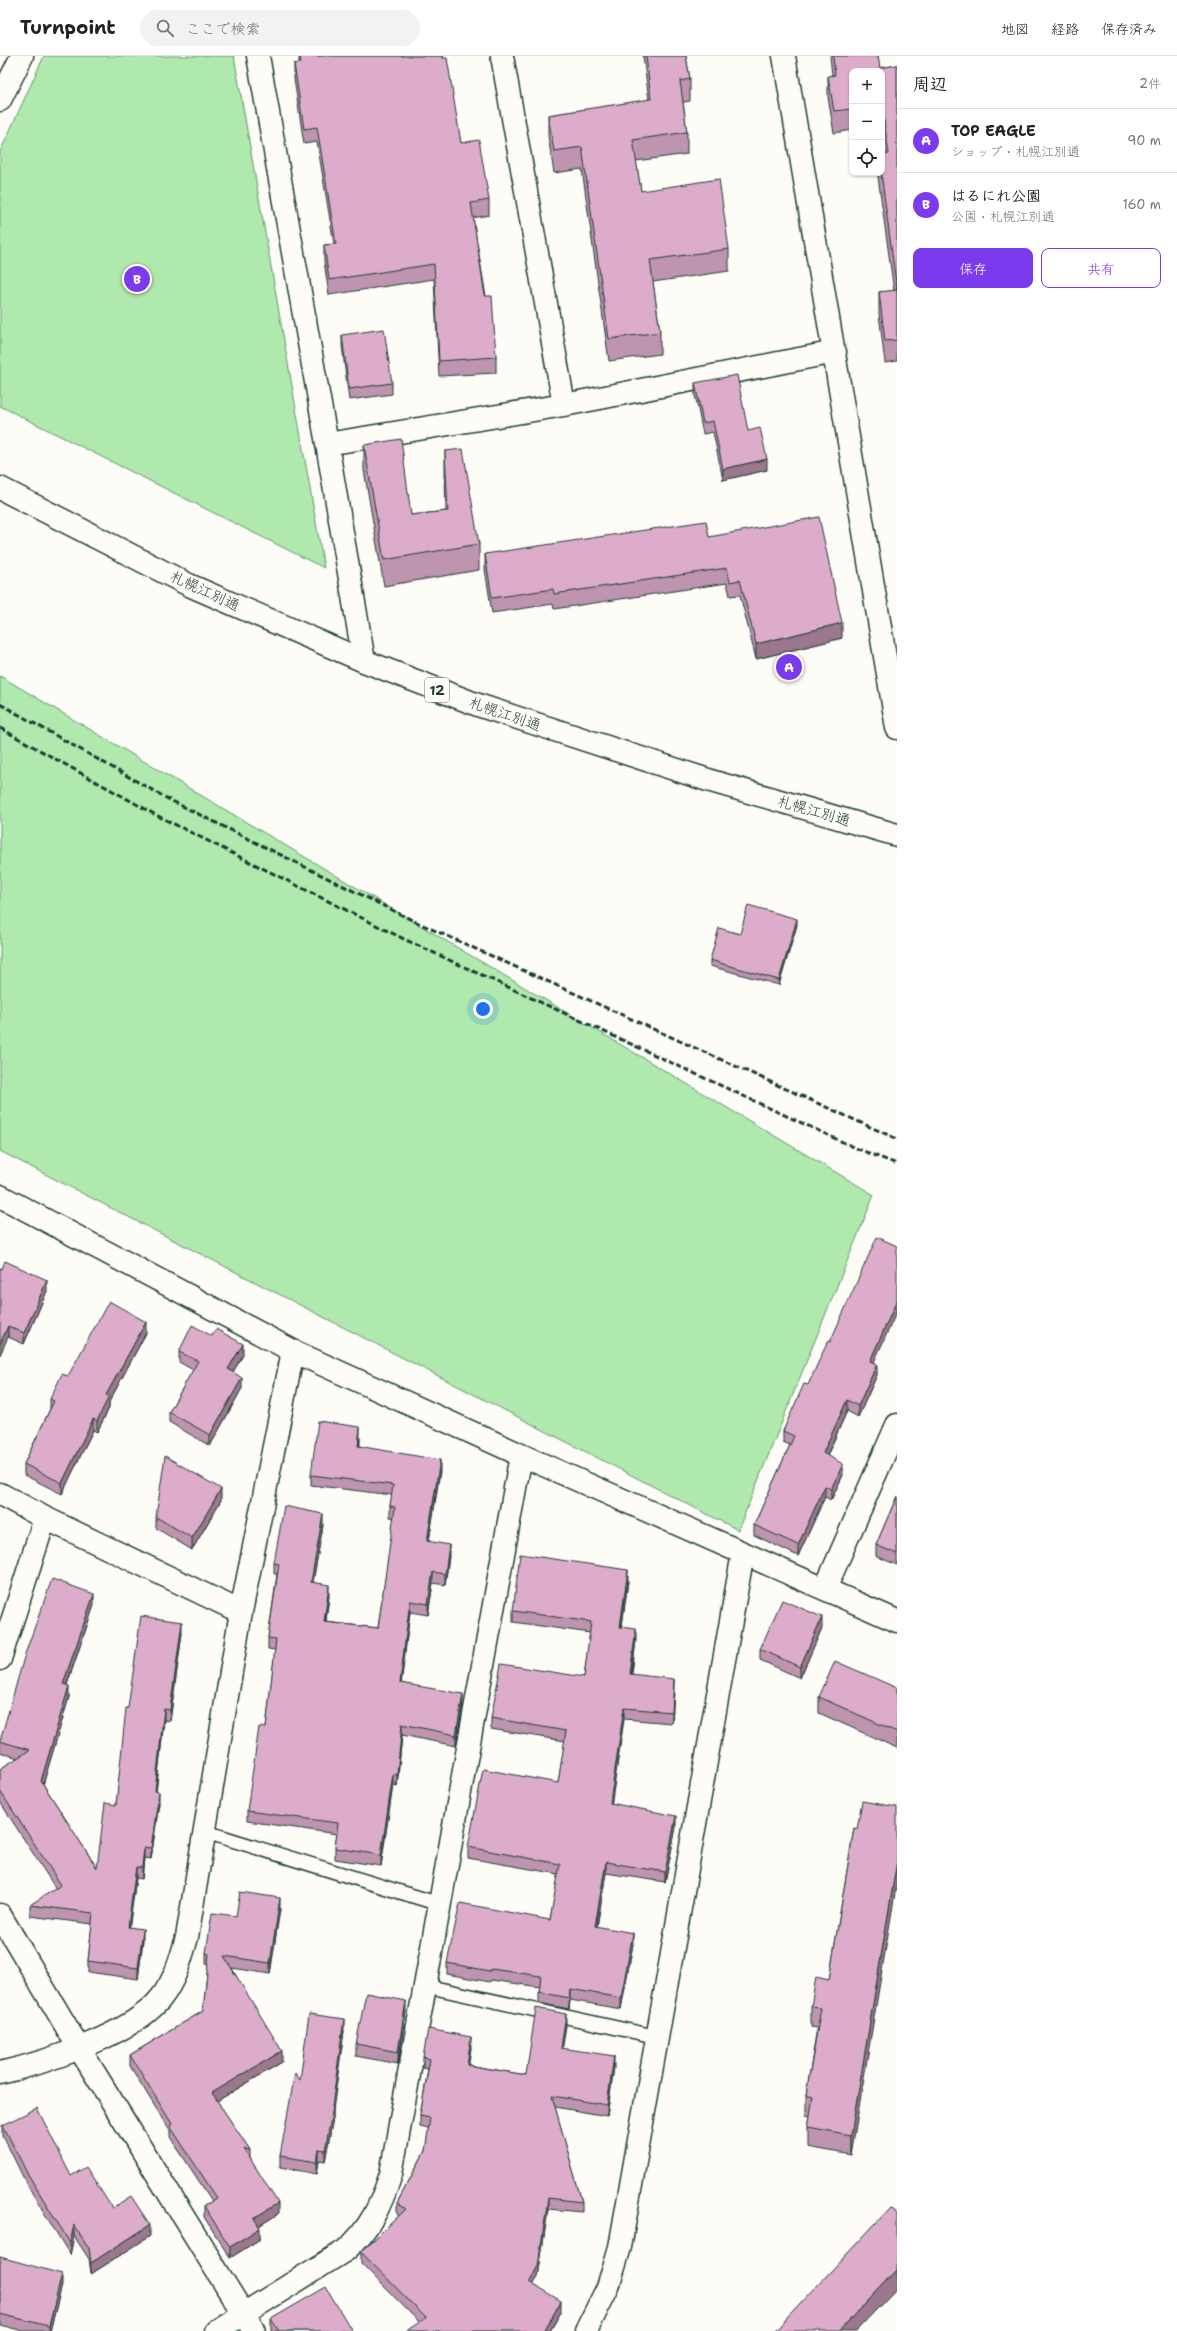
<!DOCTYPE html>
<html lang="ja">
<head>
<meta charset="utf-8">
<style>
	:root { --surface:#fff; --page:#f2f2f2; --text:#222; --muted:#767676; --line:#e0e0e0; --accent:#7c3aed }
	body { margin:0; font-family:"Shantell Sans","Klee One",sans-serif; background:var(--page); color:var(--text) }
	.controls { position:absolute; right:12px; top:12px; display:grid; overflow:hidden; border-radius:8px; box-shadow:0 1px 3px #0004 }
	.controls button { width:36px; height:36px; display:grid; place-items:center; padding:0; border:0; border-bottom:1px solid var(--line); background:var(--surface); color:var(--text); font:20px sans-serif }
	.you { position:absolute; left:483px; top:953px; width:14px; height:14px; margin:-10px; border:3px solid #fff; border-radius:50%; background:#1a73e8; box-shadow:0 0 0 6px #1a73e833 }
	.badge { display:grid; place-items:center; width:26px; height:26px; border-radius:50%; background:var(--accent); color:#fff; font-size:13px; font-weight:700 }
	.pin { position:absolute; translate:-50% -50%; border:2px solid #fff; box-shadow:0 1px 4px #0006 }
	.list { margin:0; padding:0; list-style:none }
	h2 { display:flex; justify-content:space-between; align-items:center; height:52px; margin:0; padding:0 16px; font-size:17px }
	h2 small { font-size:13px; font-weight:400; color:var(--muted) }
	.list li { display:grid; grid-template-columns:26px 1fr auto; gap:12px; align-items:center; box-sizing:border-box; height:64px; padding:0 16px; border-top:1px solid var(--line) }
	.list b { display:block; font-size:15px; white-space:nowrap }
	.list p { margin:0; font-size:13px; white-space:nowrap; color:var(--muted) }
	.list em { font-size:13px; font-style:normal; color:var(--muted) }
	.actions { display:flex; gap:8px; padding:12px 16px }
	.actions a { flex:1; padding:9px 0; border:1px solid var(--accent); border-radius:8px; text-align:center; font-size:14px; color:var(--accent) }
	.actions .main { background:var(--accent); color:#fff }
	.icon { flex:none; width:22px; height:22px; fill:none; stroke:currentColor; stroke-width:2; stroke-linecap:round; stroke-linejoin:round }
	.map { position:relative; flex:none; width:897px; height:2275px; overflow:hidden }
	header { display:flex; align-items:center; gap:24px; box-sizing:border-box; height:56px; padding:0 20px; background:var(--surface); border-bottom:1px solid var(--line) }
	header strong { font-size:19px }
	nav { display:flex; gap:22px; margin-inline-start:auto; font-size:14px }
	.search { width:280px; height:36px; background:var(--page); display:flex; align-items:center; gap:10px; box-sizing:border-box; padding:0 14px; border-radius:22px; color:var(--muted); font-size:15px }
	main { display:flex }
	aside { flex:1; background:var(--surface) }
	.map>svg:first-child { display:block }
	.green { fill:#afe9ad; stroke:#679370 }
	.lines { fill:none; stroke-linecap:round; stroke-linejoin:round }
	.lane-casing { stroke:#1f3d34; stroke-width:16 }
	.street-casing { stroke:#1f3d34; stroke-width:25 }
	.highway-casing { stroke:#1f3d34; stroke-width:25 }
	.lane { stroke:#fdfcf7; stroke-width:13 }
	.street { stroke:#fdfcf7; stroke-width:22 }
	.highway { stroke:#fdfcf7; stroke-width:22 }
	.rail { stroke:#1f3d34; stroke-width:3; stroke-dasharray:6 3; stroke-linecap:butt }
	.wall { fill:#be94af; stroke:#1f3d34 }
	.shaded-wall { fill:#9b788e; stroke:#1f3d34 }
	.building { fill:#ddaccb; stroke:#1f3d34 }
	.labels { text-anchor:middle; stroke-width:3.5; stroke-linejoin:round; paint-order:stroke }
	.shield { fill:#fdfcf7; stroke:#62766e; stroke-width:1 }
	.shield-label { font-size:14px; font-weight:bold; fill:#1f3d34 }
	.street-label { font-size:15px; fill:#1f3d34; stroke:#fdfcf7 }
</style>
</head>
<body>
<header>
<strong>Turnpoint</strong>
<div class="search"><svg class="icon" aria-label="search" viewBox="0 0 24 24"><circle cx="10" cy="10" r="6"/><path d="M15 15l6 6"/></svg>ここで検索</div>
<nav><a>地図</a><a>経路</a><a>保存済み</a></nav>
</header>
<main>
<div class="map">
<svg width="897" height="2275" viewBox="0 0 897 2275">
	<rect width="100%" height="100%" fill="#fdfcf7"/>
	<filter id="ink" filterUnits="userSpaceOnUse"><feTurbulence type="fractalNoise" baseFrequency=".025" numOctaves="2"/><feDisplacementMap in="SourceGraphic" scale="8" xChannelSelector="R" yChannelSelector="G"/><feConvolveMatrix kernelMatrix="1 2 1 2 8 2 1 2 1" color-interpolation-filters="sRGB"/></filter>
	<g filter="url(#ink)">
		<path class="green" d="M 44,0 L 234,0 L 324,512 L 0,350 L 0,96 Z
			M 0,620 L 874,1139 L 738,1474 L 0,1095 Z"/>
		<g class="lines">
			<g class="lane-casing">
				<path id="lane" d="M 206,1776 L 439,1848
					M 426,1930 L 658,1981"/>
			</g>
			<g class="street-casing">
				<path id="street" d="M 258,0 L 327,388 L 364,605
					M 502,0 L 564,349
					M 784,0 L 897,672
					M 0,44 L 22,0
					M 327,388 L 564,349 L 835,296
					M 0,1140 L 293,1295 L 521,1399 L 897,1565
					M 0,1438 L 45,1462 L 241,1556
					M 825,1533 L 897,1369
					M 0,1603 L 45,1462
					M 0,1859 L 79,1992 L 254,2275
					M 0,2017 C 44,2007 133,1978 161,1942 C 175,1924 181,1903 187,1881 L 241,1556 L 293,1295
					M 216,2275 L 346,2194 C 370,2173 381,2149 391,2118 L 521,1399
					M 586,2275 L 608,2231 L 620,2191 L 743,1497"/>
			</g>
			<g class="highway-casing">
				<path id="highway" d="M 0,432 L 189,529 L 364,605 L 478,649 L 711,725 L 897,779"/>
			</g>
			<use href="#lane" class="lane"/>
			<use href="#street" class="street"/>
			<use href="#highway" class="highway"/>
			<path class="rail" d="M 0,648 L 168,743 L 414,865 L 897,1083
				M 0,672 L 156,759 L 406,884 L 858,1093 L 897,1108"/>
		</g>
		<path class="wall" d="M 299,0 L 443,0 L 461,87 L 489,144 L 489,159 L 473,162 L 496,301 L 496,317 L 439,320 L 434,223 L 329,239 L 324,205 L 324,189 L 334,188 L 317,86 L 304,88 L 294,23 L 294,8 L 299,7 Z
			M 643,0 L 686,0 L 690,23 L 690,45 L 683,46 L 687,76 L 687,98 L 636,105 L 641,135 L 729,193 L 729,215 L 653,226 L 660,276 L 660,298 L 609,305 L 582,113 L 554,117 L 548,80 L 548,59 L 649,44 Z
			M 830,0 L 878,0 L 880,12 L 897,9 L 897,305 L 885,307 L 879,258 L 879,236 L 894,235 L 878,121 L 878,117 L 882,117 L 886,98 L 882,74 L 882,15 L 852,15 L 852,74 L 834,77 L 828,41 L 828,20 L 832,19 Z
			M 342,279 L 392,327 L 392,338 L 349,344 L 342,290 Z
			M 695,327 L 767,414 L 723,424 L 713,376 L 703,378 L 695,339 Z
			M 364,389 L 411,459 L 446,455 L 445,421 L 445,395 L 479,488 L 479,514 L 384,530 L 364,414 Z
			M 709,481 L 842,582 L 756,603 L 740,539 L 730,540 L 727,527 L 554,553 L 553,548 L 492,557 L 485,513 L 485,498 Z
			M 797,869 L 779,929 L 710,910 L 710,904 Z
			M 0,1212 L 47,1235 L 24,1288 L 8,1281 Z
			M 146,1277 L 109,1346 L 109,1352 L 97,1376 L 93,1374 L 62,1438 L 24,1419 L 24,1408 L 50,1353 L 50,1343 L 68,1320 Z
			M 179,1296 L 243,1299 L 233,1316 L 242,1332 L 210,1390 L 169,1366 L 169,1356 L 193,1314 L 179,1306 Z
			M 874,1306 L 877,1319 L 858,1361 L 847,1355 L 827,1400 L 843,1419 L 831,1444 L 825,1441 L 798,1500 L 754,1479 L 754,1469 L 790,1389 L 783,1386 L 783,1375 L 808,1329 Z
			M 360,1382 L 360,1390 L 440,1415 L 429,1486 L 449,1500 L 445,1529 L 433,1527 L 428,1559 L 410,1556 L 401,1627 L 463,1648 L 456,1690 L 402,1679 L 397,1730 L 393,1729 L 381,1810 L 335,1803 L 335,1792 L 337,1778 L 247,1765 L 247,1755 L 266,1672 L 275,1594 L 268,1593 L 268,1582 L 277,1518 L 274,1518 L 274,1507 L 323,1469 L 313,1526 L 329,1540 L 326,1566 L 378,1572 L 394,1462 L 390,1461 L 390,1450 L 392,1439 L 311,1429 L 311,1419 Z
			M 897,1440 L 897,1509 L 876,1500 L 876,1489 Z
			M 221,1444 L 192,1494 L 156,1472 L 156,1461 Z
			M 628,1525 L 622,1571 L 636,1584 L 632,1618 L 674,1634 L 672,1667 L 624,1663 L 611,1748 L 676,1771 L 665,1826 L 606,1817 L 597,1871 L 633,1888 L 621,1953 L 570,1944 L 569,1953 L 539,1947 L 539,1936 L 540,1931 L 491,1924 L 490,1926 L 447,1918 L 447,1907 L 550,1864 L 559,1818 L 468,1802 L 468,1791 L 558,1727 L 565,1685 L 491,1673 L 491,1662 L 584,1621 L 590,1577 L 513,1566 L 513,1555 Z
			M 94,1549 L 67,1629 L 69,1641 L 43,1728 L 97,1812 L 116,1749 L 128,1652 L 182,1577 L 170,1665 L 164,1664 L 156,1736 L 159,1747 L 151,1803 L 144,1802 L 142,1823 L 136,1822 L 129,1871 L 143,1884 L 138,1923 L 88,1916 L 88,1905 L 92,1868 L 30,1860 L 30,1849 L 56,1833 L 0,1746 L 0,1713 L 18,1702 L 0,1696 L 0,1685 Z
			M 822,1572 L 800,1622 L 760,1604 L 760,1593 Z
			M 897,1632 L 897,1692 L 819,1657 L 819,1641 Z
			M 854,1772 L 851,2099 L 808,2091 L 808,2071 L 810,2060 L 806,2059 L 806,2039 L 817,1972 L 811,1971 L 811,1951 L 829,1924 Z
			M 280,1853 L 270,1918 L 232,1912 L 282,2006 L 217,2045 L 250,2094 L 250,2102 L 278,2158 L 259,2170 L 260,2183 L 230,2202 L 204,2161 L 204,2150 L 212,2145 L 170,2081 L 170,2075 L 130,2010 L 130,1999 L 203,1955 L 208,1909 L 206,1908 L 206,1897 L 236,1860 Z
			M 406,1956 L 398,2008 L 356,2000 L 356,1988 Z
			M 566,1969 L 562,1992 L 614,2011 L 607,2060 L 555,2051 L 582,2146 L 582,2156 L 548,2153 L 538,2221 L 533,2228 L 561,2256 L 550,2275 L 406,2275 L 420,2267 L 361,2207 L 361,2196 L 399,2160 L 397,2158 L 397,2147 L 425,2095 L 429,2073 L 420,2071 L 420,2060 L 428,2013 L 423,2012 L 423,2001 L 471,1992 L 468,2009 L 526,2019 Z
			M 344,1975 L 333,2051 L 333,2062 L 325,2105 L 319,2104 L 317,2118 L 280,2111 L 280,2100 L 300,2024 Z
			M 3,2069 L 112,2152 L 150,2180 L 91,2218 L 89,2203 L 74,2180 L 70,2199 L 26,2127 L 3,2080 Z
			M 0,2201 L 62,2229 L 50,2275 L 23,2275 L 0,2269 Z
			M 271,2263 L 352,2275 L 272,2275 L 271,2274 Z"/>
		<path class="shaded-wall" d="M 767,403 L 767,414 L 723,424 L 723,413 Z
			M 842,567 L 842,582 L 756,603 L 756,588 Z
			M 797,863 L 797,869 L 779,929 L 779,924 Z
			M 47,1224 L 47,1235 L 24,1288 L 24,1277 Z
			M 897,1244 L 897,1255 L 870,1315 L 870,1305 Z
			M 146,1266 L 146,1277 L 109,1346 L 109,1352 L 97,1376 L 97,1365 L 106,1339 Z
			M 8,1270 L 8,1281 L 0,1299 L 0,1288 Z
			M 243,1288 L 243,1299 L 228,1324 L 228,1313 Z
			M 877,1308 L 877,1319 L 858,1361 L 858,1350 Z
			M 242,1322 L 242,1332 L 210,1390 L 210,1379 Z
			M 847,1344 L 847,1355 L 823,1408 L 823,1397 Z
			M 93,1363 L 93,1374 L 62,1438 L 62,1427 Z
			M 360,1371 L 360,1382 L 358,1401 L 358,1390 Z
			M 440,1404 L 440,1415 L 427,1496 L 427,1485 Z
			M 843,1408 L 843,1419 L 831,1444 L 831,1433 Z
			M 825,1430 L 825,1441 L 798,1500 L 798,1489 Z
			M 221,1433 L 221,1444 L 192,1494 L 192,1482 Z
			M 323,1458 L 323,1469 L 311,1537 L 311,1526 Z
			M 449,1489 L 449,1500 L 445,1529 L 445,1518 Z
			M 628,1514 L 628,1525 L 620,1582 L 620,1571 Z
			M 433,1516 L 433,1527 L 428,1559 L 428,1548 Z
			M 329,1529 L 329,1540 L 324,1576 L 324,1566 Z
			M 94,1538 L 94,1549 L 63,1639 L 63,1628 Z
			M 410,1545 L 410,1556 L 400,1638 L 400,1627 Z
			M 822,1561 L 822,1572 L 800,1622 L 800,1611 Z
			M 182,1566 L 182,1577 L 170,1665 L 170,1654 Z
			M 636,1573 L 636,1584 L 630,1629 L 630,1618 Z
			M 674,1623 L 674,1634 L 672,1667 L 672,1656 Z
			M 69,1630 L 69,1641 L 41,1736 L 41,1725 Z
			M 463,1638 L 463,1648 L 456,1690 L 456,1679 Z
			M 624,1652 L 624,1663 L 610,1758 L 610,1747 Z
			M 164,1653 L 164,1664 L 155,1746 L 155,1735 Z
			M 402,1668 L 402,1679 L 397,1730 L 397,1719 Z
			M 393,1718 L 393,1729 L 381,1810 L 381,1799 Z
			M 159,1736 L 159,1747 L 151,1803 L 151,1792 Z
			M 676,1760 L 676,1771 L 665,1826 L 665,1816 Z
			M 144,1791 L 144,1802 L 142,1823 L 142,1812 Z
			M 897,1805 L 897,1825 L 851,2099 L 851,2079 Z
			M 606,1806 L 606,1817 L 595,1881 L 595,1870 Z
			M 136,1811 L 136,1822 L 128,1882 L 128,1871 Z
			M 280,1842 L 280,1853 L 270,1918 L 270,1907 Z
			M 143,1873 L 143,1884 L 138,1923 L 138,1912 Z
			M 633,1877 L 633,1888 L 621,1953 L 621,1942 Z
			M 570,1933 L 570,1944 L 569,1953 L 569,1942 Z
			M 406,1945 L 406,1956 L 398,2008 L 398,1996 Z
			M 566,1958 L 566,1969 L 561,2003 L 561,1992 Z
			M 344,1963 L 344,1975 L 333,2054 L 333,2051 L 333,2062 L 325,2105 L 325,2094 Z
			M 471,1981 L 471,1992 L 467,2020 L 467,2009 Z
			M 282,1995 L 282,2006 L 212,2048 L 212,2037 Z
			M 614,2000 L 614,2011 L 607,2060 L 607,2049 Z
			M 319,2093 L 319,2104 L 317,2118 L 317,2106 Z
			M 548,2142 L 548,2153 L 538,2221 L 529,2237 L 529,2226 Z
			M 278,2147 L 278,2158 L 254,2173 L 254,2162 Z
			M 74,2169 L 74,2180 L 70,2199 L 70,2187 Z
			M 150,2169 L 150,2180 L 91,2218 L 91,2207 Z
			M 260,2172 L 260,2183 L 230,2202 L 230,2191 Z
			M 897,2214 L 897,2232 L 856,2275 L 840,2275 Z
			M 62,2218 L 62,2229 L 50,2275 L 49,2275 L 49,2270 Z
			M 561,2245 L 561,2256 L 550,2275 L 544,2275 Z"/>
		<path class="building" d="M 300,0 L 443,0 L 443,2 L 447,2 L 461,87 L 479,84 L 489,144 L 471,147 L 485,240 L 492,240 L 496,301 L 439,305 L 434,208 L 329,224 L 324,189 L 336,188 L 317,71 L 304,73 L 294,8 L 301,7 Z
			M 646,0 L 686,0 L 690,23 L 680,25 L 687,76 L 633,84 L 641,135 L 719,123 L 729,193 L 650,204 L 660,276 L 609,283 L 582,91 L 554,95 L 548,59 L 651,43 Z
			M 833,0 L 878,0 L 880,12 L 897,9 L 897,284 L 885,285 L 879,236 L 897,234 L 881,117 L 882,117 L 882,99 L 889,98 L 882,53 L 882,15 L 852,15 L 852,53 L 834,55 L 828,20 L 835,19 Z
			M 384,273 L 392,327 L 349,333 L 342,279 Z
			M 737,319 L 748,375 L 760,372 L 767,403 L 723,413 L 713,365 L 703,367 L 695,327 Z
			M 401,383 L 411,459 L 448,455 L 445,395 L 463,393 L 479,488 L 384,504 L 364,389 Z
			M 819,461 L 842,567 L 756,588 L 740,524 L 730,526 L 727,512 L 554,538 L 553,533 L 492,542 L 485,498 L 706,465 L 709,481 Z
			M 748,849 L 797,863 L 779,924 L 710,904 L 719,872 L 740,878 Z
			M 877,1181 L 897,1190 L 897,1244 L 870,1305 L 877,1308 L 858,1350 L 847,1344 L 823,1397 L 843,1408 L 831,1433 L 825,1430 L 798,1489 L 754,1469 L 794,1380 L 783,1375 L 804,1328 L 808,1329 L 828,1285 L 830,1286 Z
			M 5,1205 L 47,1224 L 24,1277 L 8,1270 L 0,1288 L 0,1212 L 2,1213 Z
			M 109,1245 L 146,1266 L 106,1339 L 109,1340 L 97,1365 L 93,1363 L 62,1427 L 24,1408 L 54,1345 L 50,1343 L 62,1318 L 68,1320 Z
			M 192,1269 L 212,1280 L 216,1273 L 243,1288 L 228,1313 L 242,1322 L 210,1379 L 169,1356 L 198,1305 L 179,1296 Z
			M 318,1365 L 360,1371 L 358,1390 L 440,1404 L 427,1485 L 449,1489 L 445,1518 L 433,1516 L 428,1548 L 410,1545 L 400,1627 L 463,1638 L 456,1679 L 402,1668 L 397,1719 L 393,1718 L 381,1799 L 335,1792 L 338,1767 L 247,1755 L 259,1671 L 266,1672 L 276,1583 L 268,1582 L 279,1508 L 274,1507 L 284,1450 L 323,1458 L 311,1526 L 329,1529 L 324,1566 L 378,1572 L 395,1451 L 390,1450 L 393,1429 L 311,1419 Z
			M 165,1400 L 221,1433 L 192,1482 L 156,1461 Z
			M 897,1440 L 897,1498 L 876,1489 Z
			M 520,1498 L 628,1514 L 620,1571 L 636,1573 L 630,1618 L 674,1623 L 672,1656 L 624,1652 L 610,1747 L 676,1760 L 665,1816 L 606,1806 L 595,1870 L 633,1877 L 621,1942 L 570,1933 L 569,1942 L 539,1936 L 541,1920 L 491,1913 L 490,1915 L 447,1907 L 460,1847 L 550,1864 L 560,1808 L 468,1791 L 483,1713 L 558,1727 L 566,1675 L 491,1662 L 501,1608 L 584,1621 L 591,1566 L 513,1555 Z
			M 52,1523 L 94,1538 L 63,1628 L 69,1630 L 41,1725 L 97,1812 L 105,1747 L 116,1749 L 126,1652 L 128,1652 L 141,1560 L 182,1566 L 170,1654 L 164,1653 L 155,1735 L 159,1736 L 151,1792 L 144,1791 L 142,1812 L 136,1811 L 128,1871 L 143,1873 L 138,1912 L 88,1905 L 93,1857 L 30,1849 L 61,1829 L 0,1735 L 0,1713 L 30,1694 L 0,1685 L 25,1598 Z
			M 782,1544 L 822,1561 L 800,1611 L 760,1593 Z
			M 835,1605 L 897,1632 L 897,1676 L 819,1641 Z
			M 862,1745 L 897,1751 L 897,1805 L 851,2079 L 808,2071 L 813,2041 L 806,2039 L 821,1952 L 811,1951 L 816,1921 L 829,1924 L 854,1772 L 857,1773 Z
			M 240,1836 L 280,1842 L 270,1907 L 224,1900 L 282,1995 L 212,2037 L 250,2094 L 244,2093 L 278,2147 L 254,2162 L 260,2172 L 230,2191 L 204,2150 L 217,2142 L 170,2070 L 172,2068 L 130,1999 L 203,1955 L 209,1898 L 206,1897 L 212,1857 L 236,1860 Z
			M 366,1937 L 406,1945 L 398,1996 L 356,1988 Z
			M 536,1952 L 566,1958 L 561,1992 L 614,2000 L 607,2049 L 552,2040 L 582,2146 L 548,2142 L 538,2210 L 529,2226 L 561,2245 L 544,2275 L 406,2275 L 426,2262 L 361,2196 L 406,2153 L 397,2147 L 425,2095 L 430,2062 L 420,2060 L 430,2003 L 423,2001 L 428,1973 L 471,1981 L 467,2009 L 526,2019 Z
			M 309,1958 L 344,1963 L 332,2051 L 333,2051 L 325,2094 L 319,2093 L 317,2106 L 280,2100 L 295,2017 L 300,2024 Z
			M 37,2052 L 71,2120 L 86,2111 L 112,2152 L 131,2140 L 150,2169 L 91,2207 L 89,2192 L 74,2169 L 70,2187 L 26,2115 L 3,2069 Z
			M 890,2152 L 897,2158 L 897,2214 L 840,2275 L 775,2275 Z
			M 0,2201 L 62,2218 L 49,2270 L 0,2258 Z
			M 326,2231 L 352,2275 L 279,2275 L 271,2263 Z"/>
	</g>
	<g class="labels">
		<rect class="shield" x="425" y="622" width="24" height="24" rx="3"/>
		<g class="shield-label">
			<text x="437" y="639">12</text>
		</g>
		<g class="street-label">
			<text transform="translate(205 535) rotate(25)" y="5">札幌江別通</text>
			<text transform="translate(505 658) rotate(19)" y="5">札幌江別通</text>
			<text transform="translate(814 755) rotate(16)" y="5">札幌江別通</text>
		</g>
	</g>
</svg>
<div class="controls">
<button>+</button>
<button>−</button>
<button><svg class="icon" aria-label="locate" viewBox="0 0 24 24"><circle cx="12" cy="12" r="6"/><path d="M12 2v4M12 18v4M2 12h4M18 12h4"/></svg></button>
</div>
<div class="you"></div>
<div class="pin badge" style="left:789px;top:611px">A</div>
<div class="pin badge" style="left:137px;top:223px">B</div>
</div>
<aside>
<h2>周辺<small>2件</small></h2>
<ul class="list">
<li><span class="badge">A</span><div><b>TOP EAGLE</b><p>ショップ · 札幌江別通</p></div><em>90 m</em></li>
<li><span class="badge">B</span><div><b>はるにれ公園</b><p>公園 · 札幌江別通</p></div><em>160 m</em></li>
</ul>
<div class="actions"><a class="main">保存</a><a>共有</a></div>
</aside>
</main>
</body>
</html>
